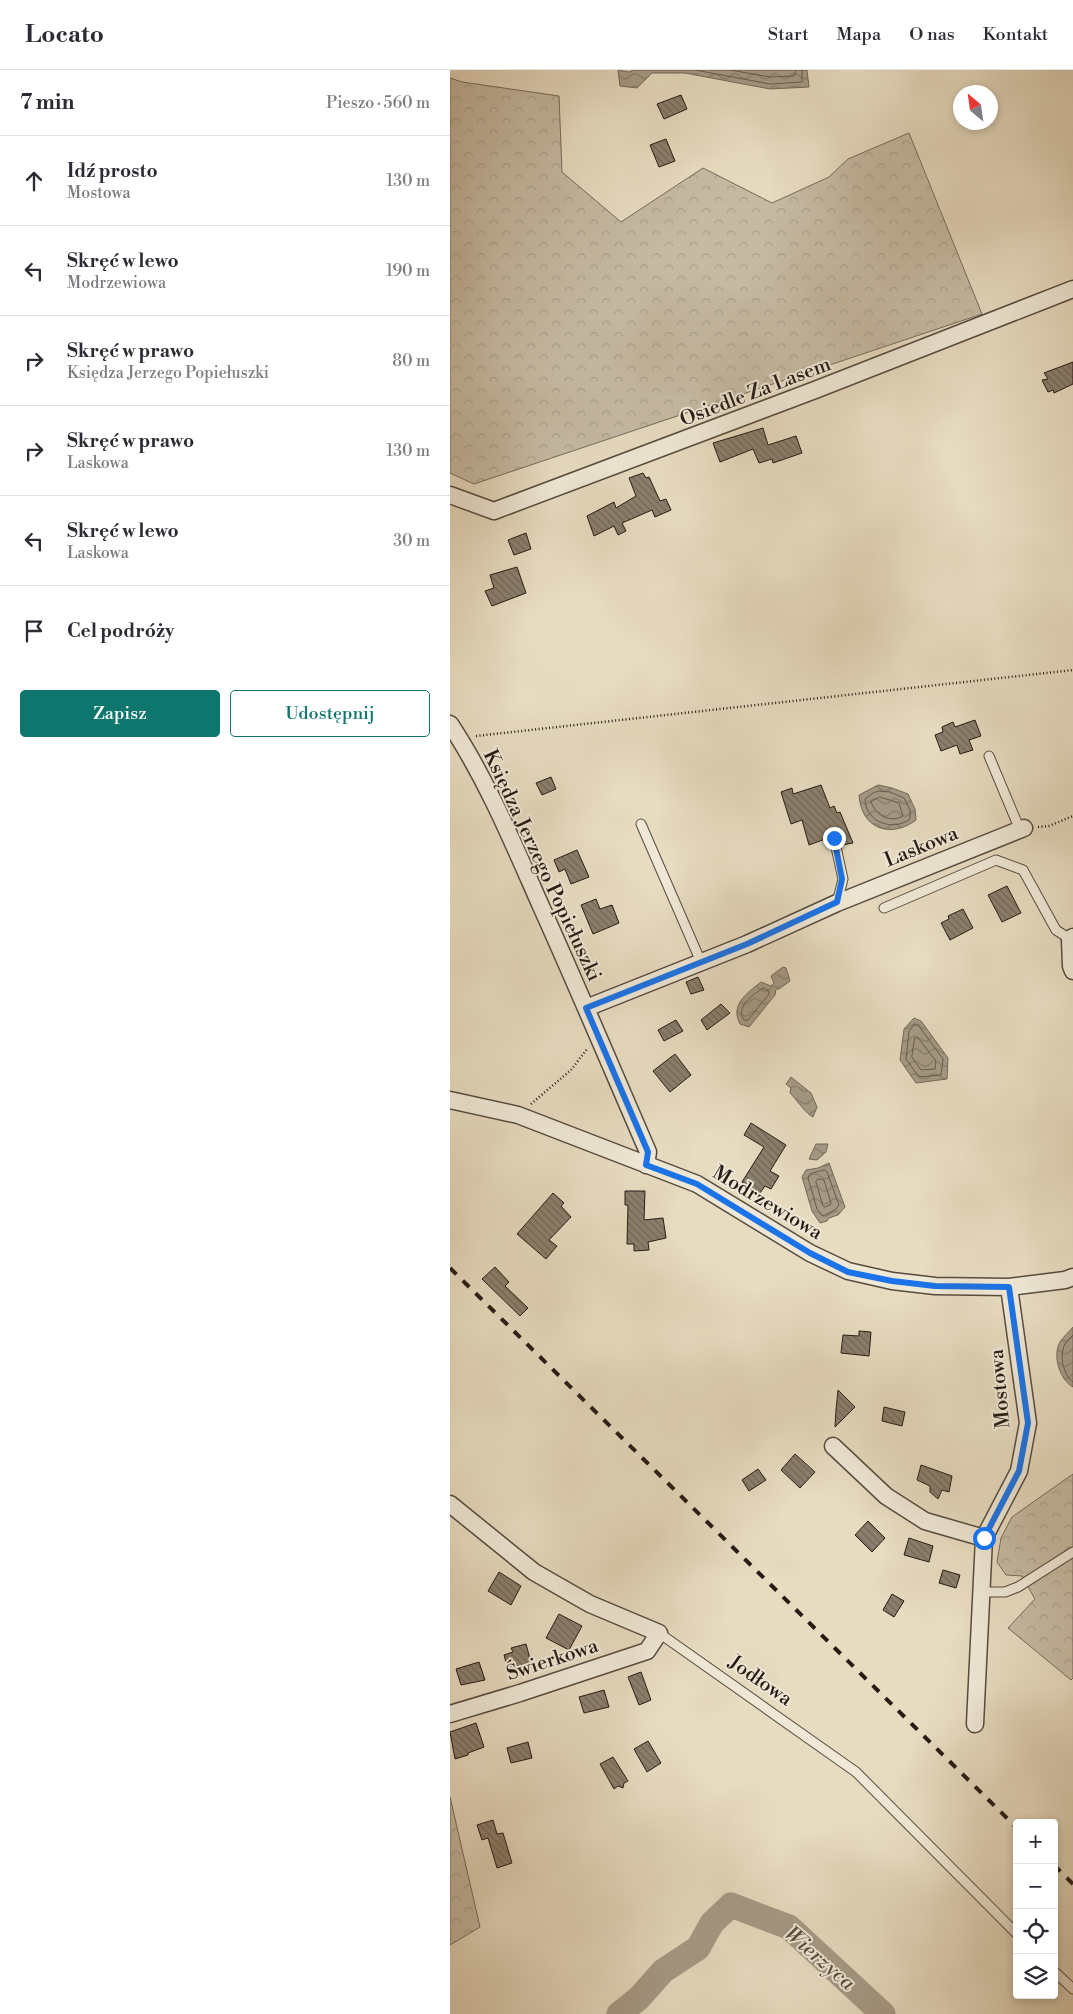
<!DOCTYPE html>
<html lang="pl">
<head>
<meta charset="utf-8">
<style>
	:root { --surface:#fff; --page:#f2f2f3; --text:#2b2b33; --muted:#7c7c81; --line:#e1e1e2; --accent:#0f766e }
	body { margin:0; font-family:"Libre Bodoni",serif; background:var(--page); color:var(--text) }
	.controls { position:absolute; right:15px; bottom:15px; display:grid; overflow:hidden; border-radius:5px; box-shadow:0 2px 8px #0003 }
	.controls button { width:45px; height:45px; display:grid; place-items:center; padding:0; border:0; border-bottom:1px solid var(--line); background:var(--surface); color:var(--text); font:25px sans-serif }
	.compass { position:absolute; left:503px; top:15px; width:45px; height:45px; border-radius:50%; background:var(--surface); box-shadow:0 2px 8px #0003; rotate:331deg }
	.stop { position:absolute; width:15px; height:15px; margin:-11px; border:4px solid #1a73e8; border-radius:50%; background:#fff }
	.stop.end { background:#1a73e8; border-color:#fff; box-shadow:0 1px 5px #0008 }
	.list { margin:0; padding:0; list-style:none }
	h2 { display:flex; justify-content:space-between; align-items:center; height:65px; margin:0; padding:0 20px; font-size:21px }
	h2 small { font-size:16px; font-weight:400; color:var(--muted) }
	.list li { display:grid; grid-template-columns:32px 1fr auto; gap:15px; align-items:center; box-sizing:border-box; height:90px; padding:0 20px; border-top:1px solid var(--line) }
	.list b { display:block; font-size:19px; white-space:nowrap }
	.list p { margin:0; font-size:16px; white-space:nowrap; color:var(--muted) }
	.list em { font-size:16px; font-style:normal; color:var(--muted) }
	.actions { display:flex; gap:10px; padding:15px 20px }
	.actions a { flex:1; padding:11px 0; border:1px solid var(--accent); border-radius:5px; text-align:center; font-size:18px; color:var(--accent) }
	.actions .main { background:var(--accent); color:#fff }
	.icon { flex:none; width:28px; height:28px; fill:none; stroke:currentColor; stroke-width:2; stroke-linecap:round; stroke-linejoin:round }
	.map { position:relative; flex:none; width:623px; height:1944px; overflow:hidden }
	header { display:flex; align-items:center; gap:30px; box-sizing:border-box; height:70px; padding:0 25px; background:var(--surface); border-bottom:1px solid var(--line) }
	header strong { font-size:24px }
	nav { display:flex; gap:28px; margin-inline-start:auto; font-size:18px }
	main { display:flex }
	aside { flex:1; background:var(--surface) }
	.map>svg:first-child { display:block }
	.forest { fill:url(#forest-crowns); stroke:#766a5c }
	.water { fill:url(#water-waves); stroke:#736758 }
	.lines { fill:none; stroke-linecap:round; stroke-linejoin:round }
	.shore { stroke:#665a4d; stroke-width:1 }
	.river { stroke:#a69a86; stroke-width:25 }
	.building { fill:url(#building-back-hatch); stroke:#271b14 }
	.lane-casing { stroke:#574b3f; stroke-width:11 }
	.street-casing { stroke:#574b3f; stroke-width:19 }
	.path { stroke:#271b14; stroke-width:2.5; stroke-dasharray:1 2.5; stroke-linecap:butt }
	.lane { stroke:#efe8d6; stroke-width:9 }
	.street { stroke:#efe8d6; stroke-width:16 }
	.rail { stroke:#271b14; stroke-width:4; stroke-dasharray:9 9; stroke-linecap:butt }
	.route { stroke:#1a73e8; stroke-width:6 }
	.labels { text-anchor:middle; stroke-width:4; stroke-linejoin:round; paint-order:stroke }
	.street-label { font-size:20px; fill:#271b14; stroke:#efe8d6 }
	.water-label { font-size:21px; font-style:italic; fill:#5a4e42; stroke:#efe8d6 }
</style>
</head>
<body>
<header>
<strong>Locato</strong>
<nav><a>Start</a><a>Mapa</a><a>O nas</a><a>Kontakt</a></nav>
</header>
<main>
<aside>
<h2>7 min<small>Pieszo · 560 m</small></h2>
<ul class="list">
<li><svg class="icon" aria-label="ahead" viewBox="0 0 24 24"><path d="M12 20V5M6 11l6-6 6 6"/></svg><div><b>Idź prosto</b><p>Mostowa</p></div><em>130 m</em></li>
<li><svg class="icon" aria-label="left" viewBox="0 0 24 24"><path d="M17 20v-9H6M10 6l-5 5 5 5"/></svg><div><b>Skręć w lewo</b><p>Modrzewiowa</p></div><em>190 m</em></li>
<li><svg class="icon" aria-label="right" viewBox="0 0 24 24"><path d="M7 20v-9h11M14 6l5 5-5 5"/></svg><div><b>Skręć w prawo</b><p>Księdza Jerzego Popiełuszki</p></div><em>80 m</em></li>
<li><svg class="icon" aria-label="right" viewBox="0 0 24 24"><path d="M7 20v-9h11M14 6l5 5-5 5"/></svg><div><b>Skręć w prawo</b><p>Laskowa</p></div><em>130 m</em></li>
<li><svg class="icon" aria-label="left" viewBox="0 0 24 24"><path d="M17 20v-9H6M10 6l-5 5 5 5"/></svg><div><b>Skręć w lewo</b><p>Laskowa</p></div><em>30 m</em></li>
<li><svg class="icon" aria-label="arrive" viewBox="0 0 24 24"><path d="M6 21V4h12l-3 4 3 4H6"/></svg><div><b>Cel podróży</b></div></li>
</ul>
<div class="actions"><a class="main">Zapisz</a><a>Udostępnij</a></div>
</aside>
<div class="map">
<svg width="623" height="1944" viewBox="0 0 623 1944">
	<defs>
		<pattern id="forest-crowns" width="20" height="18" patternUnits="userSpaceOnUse" patternTransform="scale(1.25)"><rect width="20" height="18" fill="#c6baa3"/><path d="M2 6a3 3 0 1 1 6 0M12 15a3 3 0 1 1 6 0" fill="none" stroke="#aa9f8b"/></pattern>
		<pattern id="water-waves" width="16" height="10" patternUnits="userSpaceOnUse" patternTransform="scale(1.25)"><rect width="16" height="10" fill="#a69a86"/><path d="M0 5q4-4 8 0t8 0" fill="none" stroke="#877d6c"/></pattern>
		<pattern id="building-back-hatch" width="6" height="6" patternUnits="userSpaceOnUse" patternTransform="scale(1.25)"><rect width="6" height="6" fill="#8b7f6d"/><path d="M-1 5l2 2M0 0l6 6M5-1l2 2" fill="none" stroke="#726758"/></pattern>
	</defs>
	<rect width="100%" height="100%" fill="#e7dbc0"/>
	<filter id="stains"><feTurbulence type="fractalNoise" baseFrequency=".004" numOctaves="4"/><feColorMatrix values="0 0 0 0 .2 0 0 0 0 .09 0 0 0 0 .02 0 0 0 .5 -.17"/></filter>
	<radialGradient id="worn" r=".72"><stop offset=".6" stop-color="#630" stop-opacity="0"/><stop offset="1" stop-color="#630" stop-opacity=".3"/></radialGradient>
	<path class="forest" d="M 0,8 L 12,12 L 109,26 L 112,102 L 171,152 L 253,98 L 322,133 L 379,107 L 398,89 L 459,63 L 532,244 L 24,414 L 0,403 Z
		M 623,1404 L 623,1608 L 621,1610 L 558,1558 L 585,1529 L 572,1506 L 556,1505 L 547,1492 L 551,1468 L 562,1447 Z
		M 0,1727 L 30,1857 L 0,1875 Z"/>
	<path class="water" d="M 168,0 L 179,2 L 184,0 L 357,0 L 359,17 L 320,19 L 235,3 L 202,3 L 187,18 L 170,16 Z
		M 428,715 L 442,718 L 458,724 L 465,739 L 466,750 C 441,769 411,759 409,725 Z
		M 333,897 L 336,898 L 340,911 L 329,919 L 326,919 L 325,925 L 299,957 L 290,954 C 280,935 296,924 311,912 L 321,916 L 324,913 L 321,906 Z
		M 464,948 L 471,951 L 498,988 L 497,1009 L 466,1013 L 450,990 L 454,959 Z
		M 341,1007 L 361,1023 L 367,1037 L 363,1047 C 356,1044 347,1030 340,1023 L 341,1018 L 336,1014 Z
		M 366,1074 L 378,1074 L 376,1082 L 367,1090 L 359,1089 Z
		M 379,1093 L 395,1137 L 388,1145 L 379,1148 L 377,1151 L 370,1153 L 362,1141 L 352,1107 L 356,1100 L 368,1098 Z
		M 623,1257 L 623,1317 C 610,1310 602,1286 610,1272 C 613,1267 619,1262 623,1257 Z"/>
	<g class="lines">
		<path class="shore" d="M 245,0 L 320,14 L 352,12 L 352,0
			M 280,0 L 320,7 L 344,6 L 346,0
			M 429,721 L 440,722 L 454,728 L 460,740 L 460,749 C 443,762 415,752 415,729 L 423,723 Z
			M 430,727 L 449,733 L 453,746 C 441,753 426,746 421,732 Z
			M 313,918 L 319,921 L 319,924 L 298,950 L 294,950 C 285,937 303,925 313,918 Z
			M 464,955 L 468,955 L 493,989 L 491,1005 L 469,1007 L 456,989 L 459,962 Z
			M 465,968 L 468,968 L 486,991 L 485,999 L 471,1000 L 462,987 Z
			M 375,1100 L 377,1102 L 389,1135 L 385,1140 L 373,1146 L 367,1139 L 358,1108 L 360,1104 Z
			M 368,1109 L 374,1110 L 381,1133 L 380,1135 L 375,1137 L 373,1136 L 366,1112 Z
			M 623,1265 C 620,1268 617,1271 615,1274 C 609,1285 613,1305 623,1312"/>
		<path class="river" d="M 169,1944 L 189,1928 L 213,1901 L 248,1878 L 262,1853 L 281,1835 L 339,1857 L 433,1944"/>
	</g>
	<path class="building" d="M 231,25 L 237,39 L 214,49 L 207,34 Z
		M 216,69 L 225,91 L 209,97 L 200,75 Z
		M 623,292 L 623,314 L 604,323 L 603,320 L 598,322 L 592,310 L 598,309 L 594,303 Z
		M 313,358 L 318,375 L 346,366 L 352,383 L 323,393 L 322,389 L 309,393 L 303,379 L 270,392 L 263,373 Z
		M 193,403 L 196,408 L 199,407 L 210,431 L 216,429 L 221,440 L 205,447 L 202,440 L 172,453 L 176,461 L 168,465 L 164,456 L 144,466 L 137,446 L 164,432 L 166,438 L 186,426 L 179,408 Z
		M 76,463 L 81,479 L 64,485 L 58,470 Z
		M 67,497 L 76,523 L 42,536 L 35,521 L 44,518 L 40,505 Z
		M 525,650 L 531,666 L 519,670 L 523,680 L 510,684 L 507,675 L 491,681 L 485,665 L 493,662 L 492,657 L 503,652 L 505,657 Z
		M 101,707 L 106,719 L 92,725 L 86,713 Z
		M 371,715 L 380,738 L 384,736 L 387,743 L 390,742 L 403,773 L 392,775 L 389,764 L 383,762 L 379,764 L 378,768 L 359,775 L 352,750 L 341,754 L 331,722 L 342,718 L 343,724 Z
		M 127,780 L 139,807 L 121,814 L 115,799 L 109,802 L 104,790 Z
		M 557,816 L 571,843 L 552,852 L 538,825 Z
		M 146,829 L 150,839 L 162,835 L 169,853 L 143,864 L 131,835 Z
		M 513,839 L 523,858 L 500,870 L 491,853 L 499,849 L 498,846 Z
		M 248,907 L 254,920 L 241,924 L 236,912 Z
		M 271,934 L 280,943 L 257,960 L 251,950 Z
		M 226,950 L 233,961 L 214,971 L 208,960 Z
		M 225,984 L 241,1005 L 220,1022 L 203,1001 Z
		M 301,1053 L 336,1075 L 320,1101 L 329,1106 L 321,1119 L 315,1116 L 310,1123 L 292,1112 L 314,1077 L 294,1065 Z
		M 175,1121 L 195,1121 L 194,1150 L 213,1148 L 216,1168 L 198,1172 L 199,1180 L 184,1181 L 184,1174 L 177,1174 L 178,1135 L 175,1135 Z
		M 103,1123 L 114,1133 L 111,1136 L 121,1147 L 99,1170 L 107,1176 L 96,1189 L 67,1164 Z
		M 45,1197 L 59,1212 L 55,1216 L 78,1238 L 70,1246 L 32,1209 Z
		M 409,1261 L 421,1262 L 419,1286 L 391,1283 L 393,1265 L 409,1266 Z
		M 388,1320 L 405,1337 L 385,1357 L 386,1340 Z
		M 434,1337 L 455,1342 L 452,1356 L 432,1351 Z
		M 345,1384 L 365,1402 L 350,1418 L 331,1400 Z
		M 471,1395 L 502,1406 L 499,1422 L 492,1420 L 488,1429 L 480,1422 L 480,1416 L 467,1410 Z
		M 308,1399 L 316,1410 L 299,1421 L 292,1410 Z
		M 418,1451 L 435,1468 L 422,1482 L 405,1465 Z
		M 459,1468 L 483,1476 L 479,1492 L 454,1485 Z
		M 493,1500 L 510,1505 L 506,1518 L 489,1513 Z
		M 49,1502 L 71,1516 L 61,1535 L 38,1521 Z
		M 442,1524 L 454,1531 L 444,1547 L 433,1540 Z
		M 109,1544 L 132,1556 L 119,1580 L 96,1568 Z
		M 76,1574 L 82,1596 L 59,1603 L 54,1585 L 63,1582 L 61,1578 Z
		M 29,1592 L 35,1610 L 11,1615 L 6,1599 Z
		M 191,1602 L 201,1630 L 189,1635 L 178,1607 Z
		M 154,1620 L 159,1637 L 134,1643 L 129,1627 Z
		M 26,1653 L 34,1677 L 18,1683 L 18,1685 L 5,1689 L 0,1662 Z
		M 198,1671 L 211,1693 L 197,1702 L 184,1679 Z
		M 78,1672 L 82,1688 L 61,1693 L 57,1678 Z
		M 163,1687 L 178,1711 L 174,1713 L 173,1718 L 168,1716 L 164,1719 L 150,1694 Z
		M 43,1750 L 47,1764 L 53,1763 L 62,1793 L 47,1798 L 38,1768 L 32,1770 L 27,1755 Z"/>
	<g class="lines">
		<g class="lane-casing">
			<path id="lane" d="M 539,686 L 570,760
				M 191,754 L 251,892
				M 384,768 L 393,809 L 387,833
				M 434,838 L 546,790 L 573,800 L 606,860 L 620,869
				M 531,1522 L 555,1522 L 568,1517 L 623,1482
				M 209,1563 L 406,1702 L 567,1864
				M 604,1901 L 623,1919"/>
		</g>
		<g class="street-casing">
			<path id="street" d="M 0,425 L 44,441 L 365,320 L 623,219
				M 0,654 C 37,710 63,773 90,834 C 127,916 162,999 198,1082 L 196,1095
				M 623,867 L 620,869 L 621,896 L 623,901
				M 136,938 L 297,874 L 387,833 L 574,758
				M 0,1030 L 68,1045 L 247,1114 L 360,1183 L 398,1201 L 442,1211 L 485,1216 L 559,1217 L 615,1210 L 623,1207
				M 383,1376 L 436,1426 L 475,1451 L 534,1468
				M 0,1434 L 84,1502 L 140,1534 L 209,1563 L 197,1581 L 70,1623 L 0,1644
				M 525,1654 L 534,1468 L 569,1401 L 578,1353 L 559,1217"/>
		</g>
		<path class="path" d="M 26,666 L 623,600
			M 588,757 L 599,756 L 623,746
			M 81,1034 L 121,1000 L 137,979"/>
		<use href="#lane" class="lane"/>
		<use href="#street" class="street"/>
		<path class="rail" d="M 0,1198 L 567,1758
			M 604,1795 L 623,1814"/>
	</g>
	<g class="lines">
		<path class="route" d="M 384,768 L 392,809 L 387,832 L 297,874 L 136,938 L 198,1082 L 196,1095 L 247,1114 L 360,1183 L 398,1202 L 442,1211 L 485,1216 L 559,1217 L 578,1353 L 569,1401 L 534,1468"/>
	</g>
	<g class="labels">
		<g class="street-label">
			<text transform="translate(305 321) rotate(-21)" y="7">Osiedle Za Lasem</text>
			<text transform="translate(471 776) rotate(-22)" y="7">Laskowa</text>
			<text transform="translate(93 795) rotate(65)" y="7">Księdza Jerzego Popiełuszki</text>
			<text transform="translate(318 1132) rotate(31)" y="7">Modrzewiowa</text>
			<text transform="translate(549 1319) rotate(-95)" y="7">Mostowa</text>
			<text transform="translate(102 1589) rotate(-18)" y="7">Świerkowa</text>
			<text transform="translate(311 1610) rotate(35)" y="7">Jodłowa</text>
		</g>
		<g class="water-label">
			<text transform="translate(370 1888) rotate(41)" y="7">Wierzyca</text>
		</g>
	</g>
	<rect width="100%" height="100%" filter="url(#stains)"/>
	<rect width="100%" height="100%" fill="url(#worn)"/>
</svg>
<div class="controls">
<button>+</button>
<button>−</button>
<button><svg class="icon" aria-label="locate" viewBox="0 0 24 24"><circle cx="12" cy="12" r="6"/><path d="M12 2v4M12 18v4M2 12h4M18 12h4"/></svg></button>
<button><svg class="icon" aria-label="layers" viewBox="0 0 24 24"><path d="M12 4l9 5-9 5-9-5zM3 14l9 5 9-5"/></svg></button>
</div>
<svg class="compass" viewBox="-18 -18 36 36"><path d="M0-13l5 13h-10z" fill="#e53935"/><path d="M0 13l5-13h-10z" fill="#7c7c81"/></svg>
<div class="stop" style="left:534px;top:1468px"></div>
<div class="stop end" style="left:384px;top:768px"></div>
</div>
</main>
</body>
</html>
